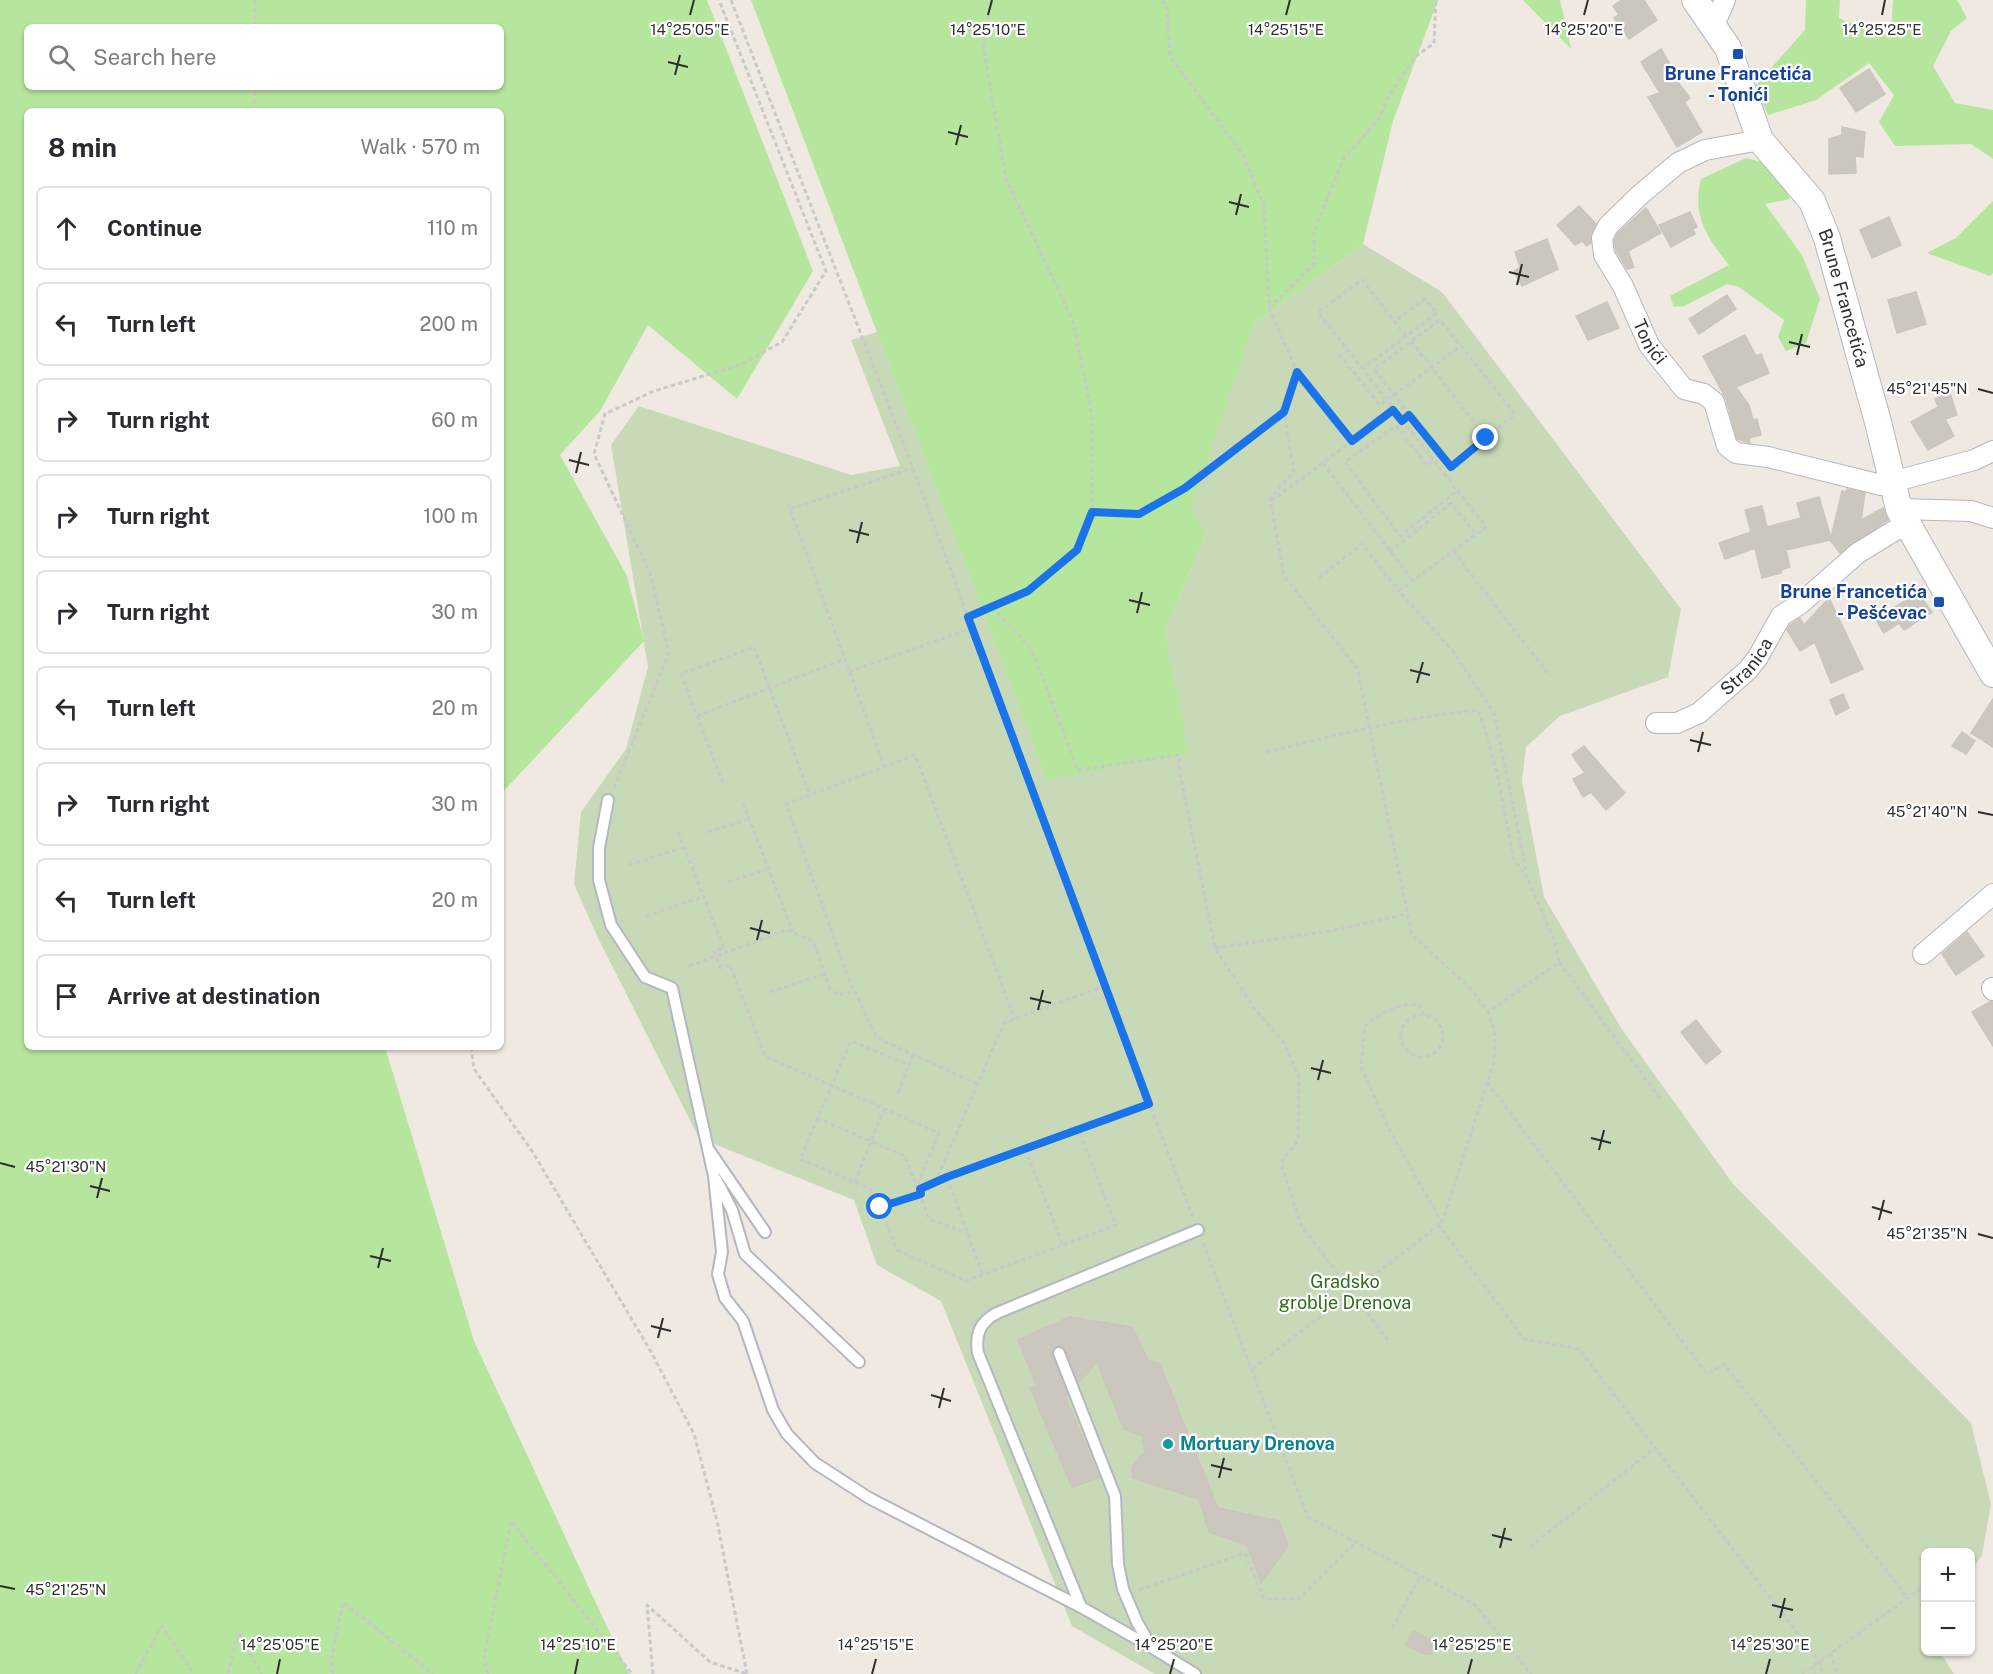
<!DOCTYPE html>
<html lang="en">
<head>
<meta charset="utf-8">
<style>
	:root { --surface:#fff; --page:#f7f7f7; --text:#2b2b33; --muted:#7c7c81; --line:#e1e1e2 }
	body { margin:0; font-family:"Public Sans",sans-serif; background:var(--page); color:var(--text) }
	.controls { position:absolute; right:18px; bottom:18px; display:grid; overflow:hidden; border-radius:9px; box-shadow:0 2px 4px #0004 }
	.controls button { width:54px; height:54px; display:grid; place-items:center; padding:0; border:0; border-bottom:2px solid var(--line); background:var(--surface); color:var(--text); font:30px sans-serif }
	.stop { position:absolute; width:18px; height:18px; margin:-14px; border:4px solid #1a73e8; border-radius:50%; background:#fff }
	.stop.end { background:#1a73e8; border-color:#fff; box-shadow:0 2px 6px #0008 }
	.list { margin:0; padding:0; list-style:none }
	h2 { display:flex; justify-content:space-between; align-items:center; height:78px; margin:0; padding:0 24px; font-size:26px }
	h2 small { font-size:20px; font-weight:400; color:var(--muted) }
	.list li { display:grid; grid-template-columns:39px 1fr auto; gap:18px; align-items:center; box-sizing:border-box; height:84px; margin:0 12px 12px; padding:0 12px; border:2px solid var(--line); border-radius:9px }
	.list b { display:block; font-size:22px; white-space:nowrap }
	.list em { font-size:20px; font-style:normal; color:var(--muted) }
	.icon { flex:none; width:33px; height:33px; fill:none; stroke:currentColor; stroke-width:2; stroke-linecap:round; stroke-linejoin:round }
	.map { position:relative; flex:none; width:1993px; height:1674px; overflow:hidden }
	.search { position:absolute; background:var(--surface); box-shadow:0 2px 4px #0004; left:24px; top:24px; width:480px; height:66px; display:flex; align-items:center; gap:15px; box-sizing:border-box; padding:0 21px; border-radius:9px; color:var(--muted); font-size:22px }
	.panel { position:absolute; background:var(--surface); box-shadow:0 2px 4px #0004; left:24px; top:108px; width:480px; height:942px; border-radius:9px }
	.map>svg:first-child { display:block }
	.green { fill:#b6e59e; fill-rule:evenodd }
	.cemetery { fill:#c8d9b8 }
	.building { fill:#cbc7bf; stroke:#cbc5ba; stroke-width:1.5 }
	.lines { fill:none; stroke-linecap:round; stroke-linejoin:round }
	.service-casing { stroke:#b4b7c1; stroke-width:14 }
	.minor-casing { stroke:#b4b7c1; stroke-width:22 }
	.tertiary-casing { stroke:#b4b7c1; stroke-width:28 }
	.path { stroke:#c9c9c9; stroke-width:3; stroke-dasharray:4.5 3; stroke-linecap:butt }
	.service { stroke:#fff; stroke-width:10 }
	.minor { stroke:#fff; stroke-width:20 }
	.tertiary { stroke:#fff; stroke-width:26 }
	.route { stroke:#1a73e8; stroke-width:8 }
	.ticks { fill:none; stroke:#2e2e2e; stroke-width:2 }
	.transit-dot { fill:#1a4fb4; stroke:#fff; stroke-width:2 }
	.culture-dot { fill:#0f9aa8; stroke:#fff; stroke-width:2 }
	.labels { text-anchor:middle; stroke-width:4.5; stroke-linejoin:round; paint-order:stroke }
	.transit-label { font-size:18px; font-weight:bold; fill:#164399; stroke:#fff }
	.street-label { font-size:18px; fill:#2e2e2e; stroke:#fff }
	.park-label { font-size:18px; fill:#2c6e1b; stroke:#fff }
	.culture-label { font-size:18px; font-weight:bold; fill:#0d838f; stroke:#fff; text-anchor:start }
	.ticks-label { font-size:15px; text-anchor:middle; fill:#2e2e2e; stroke:#fff; stroke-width:4.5; stroke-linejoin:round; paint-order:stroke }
</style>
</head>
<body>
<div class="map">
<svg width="1993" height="1674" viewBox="0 0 1993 1674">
	<rect width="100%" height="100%" fill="#efe9e1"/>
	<path class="green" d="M 0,0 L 707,0 L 813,271 L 737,399 L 648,325 L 600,411 L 560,455 L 627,576 L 644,641 L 501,794 L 501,111 L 27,111 L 27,1047 L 385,1047 L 474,1341 L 629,1674 L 0,1674 ZM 27,27 L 501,27 L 501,87 L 27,87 Z
		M 751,0 L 1438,0 L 1393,121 L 1363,244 L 1254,324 L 1206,534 L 1165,631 L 1190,754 L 1047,781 Z
		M 1523,0 L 1560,0 L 1571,49 Z
		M 1806,0 L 1840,0 L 1839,18 L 1881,37 L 1891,31 L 1893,0 L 1957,0 L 1967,18 L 1951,31 L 1933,66 L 1955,103 L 1993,110 L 1993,159 L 1971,144 L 1895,146 L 1879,122 L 1894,95 L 1869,63 L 1816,100 L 1768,115 L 1755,86 L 1805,30 Z
		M 1746,158 L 1774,165 L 1790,199 L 1765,204 L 1802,255 L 1820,299 L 1806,343 L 1786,351 L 1778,337 L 1784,320 L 1739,287 L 1727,284 L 1684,306 L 1674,307 L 1670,296 L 1729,265 C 1706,236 1692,216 1701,179 Z
		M 1993,201 L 1993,273 L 1990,276 L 1927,253 L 1956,238 Z"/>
	<path class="cemetery" d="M 1363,244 L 1442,292 L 1681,609 L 1668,677 L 1560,716 L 1526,747 L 1522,781 L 1544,897 L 1621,1028 L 1733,1184 L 1971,1423 L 1991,1504 L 1982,1555 L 1971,1571 L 1970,1552 L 1926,1552 L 1926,1652 L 1940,1652 L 1954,1674 L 1155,1674 L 1072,1626 L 941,1301 L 877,1265 L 854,1200 L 699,1138 L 598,938 L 574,884 L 581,812 L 626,749 L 648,667 L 611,445 L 639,406 L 851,475 L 900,466 L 851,340 L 877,332 L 1047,780 L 1189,754 L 1165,631 L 1206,534 L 1191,508 L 1254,324 Z"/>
	<path class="building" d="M 1622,0 L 1644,0 L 1657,20 L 1629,39 L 1614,18 L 1619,15 L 1613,6 Z
		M 1661,49 L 1674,71 L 1671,73 L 1690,98 L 1685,102 L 1702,132 L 1677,147 L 1648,97 L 1660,93 L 1641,62 Z
		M 1869,69 L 1885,94 L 1856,112 L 1840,88 Z
		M 1842,127 L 1865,132 L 1863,157 L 1855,156 L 1856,173 L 1829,174 L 1829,139 L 1842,135 Z
		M 1579,206 L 1596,224 L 1591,243 L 1587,246 L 1582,241 L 1575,245 L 1557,225 Z
		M 1646,208 L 1661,233 L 1628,251 L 1634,267 L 1627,269 L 1616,251 L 1614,240 L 1618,233 Z
		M 1690,212 L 1697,227 L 1693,229 L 1695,234 L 1671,247 L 1659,225 Z
		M 1889,217 L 1901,245 L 1872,258 L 1860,230 Z
		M 1547,239 L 1558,269 L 1522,286 L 1514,271 L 1520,267 L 1515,252 Z
		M 1916,292 L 1926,324 L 1897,333 L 1888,300 Z
		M 1727,295 L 1736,309 L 1699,334 L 1689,319 Z
		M 1607,302 L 1619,328 L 1588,340 L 1576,316 Z
		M 1745,335 L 1756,356 L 1761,354 L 1769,373 L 1736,387 L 1749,405 L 1753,420 L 1757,419 L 1761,435 L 1749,438 L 1750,443 L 1737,439 L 1726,399 L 1703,356 Z
		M 1950,393 L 1957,415 L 1945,419 L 1954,436 L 1928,450 L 1911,422 L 1938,407 L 1935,399 Z
		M 1847,489 L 1865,493 L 1861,520 L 1883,508 L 1888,520 L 1840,553 L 1830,540 L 1786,550 L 1790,567 L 1781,570 L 1781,573 L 1762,578 L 1755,548 L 1725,559 L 1719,543 L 1751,532 L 1745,510 L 1762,506 L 1767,527 L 1801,518 L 1797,503 L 1819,497 L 1831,538 L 1842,491 L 1846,492 Z
		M 1918,593 L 1932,612 L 1904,630 L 1899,623 L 1884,633 L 1875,619 Z
		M 1829,598 L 1863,669 L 1831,683 L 1815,642 L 1800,651 L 1787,630 L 1790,625 L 1800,618 L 1804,625 Z
		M 1843,694 L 1849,708 L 1836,715 L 1830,700 Z
		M 1993,699 L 1993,747 L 1971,733 Z
		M 1962,732 L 1975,741 L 1966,754 L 1952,746 Z
		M 1584,746 L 1625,793 L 1606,810 L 1591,792 L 1583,797 L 1573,779 L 1585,773 L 1572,755 Z
		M 1967,932 L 1984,956 L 1956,975 L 1942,954 Z
		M 1991,1001 L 1993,1002 L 1993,1046 L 1972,1012 Z
		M 1696,1020 L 1721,1052 L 1706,1064 L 1681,1032 Z
		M 1069,1317 L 1132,1327 L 1149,1361 L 1160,1364 L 1218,1508 L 1279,1521 L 1288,1546 L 1261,1583 L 1247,1545 L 1209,1532 L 1199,1499 L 1133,1478 L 1132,1467 L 1145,1452 L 1142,1436 L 1124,1429 L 1097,1363 L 1079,1382 L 1066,1350 L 1060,1346 L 1053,1349 L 1052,1356 L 1067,1394 L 1065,1396 L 1099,1478 L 1072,1487 L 1030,1388 L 1037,1386 L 1018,1340 Z
		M 1413,1631 L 1435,1642 L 1436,1650 L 1432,1654 L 1425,1654 L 1406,1645 Z"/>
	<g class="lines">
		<g class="service-casing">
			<path id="service" d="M 608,800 L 599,848 L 599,880 L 611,925 L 645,977 L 672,988 L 714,1176 L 722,1252 L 718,1274 L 725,1298 L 743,1321 L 773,1410 L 787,1434 L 815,1463 L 869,1498 L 1081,1607 L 1151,1647
				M 709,1150 L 765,1232
				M 716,1179 L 732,1210 L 745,1254 L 859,1362
				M 1059,1353 L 1115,1496 L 1118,1564 L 1123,1589 L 1137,1622 L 1151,1647 L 1195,1674
				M 1081,1607 L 978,1353 C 975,1334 980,1322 997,1313 L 1198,1230"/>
		</g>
		<g class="minor-casing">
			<g id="minor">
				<path d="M 1714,25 L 1725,0"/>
				<path id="s1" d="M 1760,140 L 1705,150 L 1678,163 L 1641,194 L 1608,226 L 1602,238 L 1604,255 L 1623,286 L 1649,345 L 1684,389 L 1704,394 L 1714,402 L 1727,446 L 1736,453 L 1768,457 L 1881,485 L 1974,460 L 1993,451"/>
				<path d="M 1899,509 L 1971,511 L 1993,518"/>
				<path id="s2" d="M 1656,723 L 1677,723 L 1699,713 L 1748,670 L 1758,657 L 1781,616 L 1800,604 L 1858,553 L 1907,523"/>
				<path d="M 1923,954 L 1993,894"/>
				<path d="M 1992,988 L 1993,990"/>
			</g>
		</g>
		<g class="tertiary-casing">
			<g id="tertiary">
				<path id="s3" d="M 1695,0 L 1728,48 L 1760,140 L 1812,201 L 1827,238 L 1878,422 L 1899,509 L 1993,674"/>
			</g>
		</g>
		<path class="path" d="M 255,0 L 255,27
			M 731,0 L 913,468 L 1104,986 L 1193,1218
			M 992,0 L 983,44 L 1006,179 L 1073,321 L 1092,415 L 1092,512
			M 1162,0 L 1167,8 L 1170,56 L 1243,155 L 1264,206 L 1269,308 L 1297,372 L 1352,441 L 1323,463 L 1413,581
			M 254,111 L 255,87
			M 1269,308 L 1314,264 L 1314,231 L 1343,160 L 1380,117 L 1387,99 L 1415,57 L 1434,43 L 1436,0
			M 1406,336 L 1362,280 L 1318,312 L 1486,527 L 1399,591 L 1452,650 L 1494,713 L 1528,880 L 1554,939 L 1559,962 L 1488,1012
			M 1411,341 L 1486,438
			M 1339,354 L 1380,405 L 1461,346 L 1515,414 L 1451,467 L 1409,415 L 1402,421
			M 1361,370 L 1437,313 L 1425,299 L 1395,321
			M 1409,415 L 1374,369 L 1440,320 L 1461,346
			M 1352,441 L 1393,410
			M 1433,461 L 1427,465 L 1396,426 L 1345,462 L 1400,536 L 1457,491
			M 1271,501 L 1323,463
			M 788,503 L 884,766
			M 790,509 L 913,468
			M 1453,551 L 1550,676
			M 1390,552 L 1451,503 L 1476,534
			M 1319,578 L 1362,544 L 1399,591
			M 992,607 L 1031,648 L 1078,770 L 1179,755 L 1180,773 L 1215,948 L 1254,1008 L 1284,1043 L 1299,1077 L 1298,1140 L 1281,1163 L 1301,1225 L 1390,1343
			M 968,616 L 1028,591 L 1077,550 L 1092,512 L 1139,514 L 1185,488 L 1284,412 L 1297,372
			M 849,672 L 972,628
			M 697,716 L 845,659
			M 1266,752 C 1337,735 1407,717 1479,710 L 1497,772 L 1513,857 L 1527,878
			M 723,783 L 681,674 L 754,647 L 810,795
			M 614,788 L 669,653 L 650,573 L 594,454 L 605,414 L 654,391 L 740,365 L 782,342 L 826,271 L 719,0
			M 743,803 L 793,932
			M 678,832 L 724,948 L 714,951 L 721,968 L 730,965 L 765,1056 L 939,1133 L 918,1184
			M 708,832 L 749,819
			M 629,865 L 684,847
			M 728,882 L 768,869
			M 646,916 L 704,896
			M 1215,948 L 1330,931 L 1407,914
			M 1559,962 L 1661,1100
			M 689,966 L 787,930 L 813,941 L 830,989 L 838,995 L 854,991
			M 770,992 L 825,974
			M 1424,1015 L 1420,1005 C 1397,1002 1383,1013 1365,1026 L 1361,1067 L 1388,1127 L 1442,1223
			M1401 1036a21 21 0 1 1 42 0a21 21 0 1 1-42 0Z
			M 471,1047 L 474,1069 L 532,1151 L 650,1350 L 694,1434 L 717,1521 L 747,1674
			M 913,1055 L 909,1065 L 851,1041 L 800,1159 L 869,1188 L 877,1199 L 897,1250 L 966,1281 L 1116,1225 L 1078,1129
			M 1487,1082 L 1707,1374 L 1724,1364 L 1908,1598
			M 977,1084 L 877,1038 L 849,980 L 786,804 L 915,755 L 1015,1019
			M 898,1093 L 909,1065
			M 817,1118 L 905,1156 L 929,1219 L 967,1233
			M 1025,1149 L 1063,1245
			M 947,1178 L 983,1275
			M 855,1182 L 884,1109
			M 935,1183 L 1004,1023 L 1104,986
			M 920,1189 L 1149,1103
			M 880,1207 L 921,1194
			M 1438,1224 L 1524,1339 L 1579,1349 L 1819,1661 L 1823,1674
			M 1203,1243 L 1308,1517 L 1474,1604 L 1531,1674
			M 1252,1369 L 1442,1223 L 1494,1062 L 1495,1033 L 1488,1012 L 1472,990 L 1412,935 L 1357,668 L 1284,576 L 1270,498 L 1294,472 L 1284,412
			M 1530,1547 L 1655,1448
			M 1139,1590 L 1245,1553 L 1264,1599 L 1299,1599 L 1356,1542
			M 1392,1628 L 1420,1577
			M 1831,1653 L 1837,1674
			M 1813,1666 L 1815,1674
			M 135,1674 L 162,1626 L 194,1674
			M 228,1674 L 238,1632 L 262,1674
			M 333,1674 L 331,1660 L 343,1602 L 433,1674
			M 488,1674 L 484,1657 L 511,1521 L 632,1674
			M 653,1674 L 647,1605 L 710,1662 L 747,1674
			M 1802,1674 L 1926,1585"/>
		<use href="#service" class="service"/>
		<use href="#minor" class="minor"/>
		<use href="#tertiary" class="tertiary"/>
	</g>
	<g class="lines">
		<path class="route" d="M 880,1207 L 921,1194 L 920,1189 L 947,1177 L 1149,1104 L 968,617 L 1028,591 L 1077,550 L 1092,512 L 1139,514 L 1185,488 L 1284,412 L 1297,372 L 1352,441 L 1393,410 L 1402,421 L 1409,415 L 1451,467 L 1486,438"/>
	</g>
	<path class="ticks" d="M 690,15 L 694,0M 988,15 L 992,0M 1286,15 L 1290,0M 1584,15 L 1588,0M 1882,15 L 1885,0M 668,62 L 688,67M 675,75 L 680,55M 948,132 L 968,137M 956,145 L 961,125M 1229,202 L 1249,207M 1236,215 L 1241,194M 1509,272 L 1529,277M 1517,285 L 1522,264M 1789,342 L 1810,347M 1797,355 L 1802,334M 1978,389 L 1993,393M 569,460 L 589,465M 576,473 L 581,452M 849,530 L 869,535M 857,543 L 862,522M 1129,600 L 1150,605M 1137,613 L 1142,592M 1410,670 L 1430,675M 1417,683 L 1423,662M 1690,740 L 1711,745M 1698,752 L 1703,732M 1978,812 L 1993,815M 750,928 L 770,933M 757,940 L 762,920M 1030,998 L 1051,1003M 1038,1010 L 1043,990M 1311,1068 L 1331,1073M 1318,1080 L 1323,1060M 1591,1138 L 1611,1143M 1599,1150 L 1604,1130M 0,1163 L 15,1167M 90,1186 L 110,1191M 97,1198 L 102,1178M 1872,1207 L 1892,1213M 1879,1220 L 1884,1200M 1978,1234 L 1993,1238M 370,1256 L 391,1261M 378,1268 L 383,1248M 651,1326 L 671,1331M 658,1338 L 663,1318M 931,1395 L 951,1401M 939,1408 L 944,1388M 1211,1465 L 1232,1470M 1219,1478 L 1224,1458M 1492,1535 L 1512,1540M 1500,1548 L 1505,1528M 0,1586 L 15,1589M 1772,1605 L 1793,1610M 1780,1618 L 1785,1598M 277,1674 L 280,1659M 575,1674 L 578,1659M 872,1674 L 876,1659M 1170,1674 L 1174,1659M 1468,1674 L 1472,1659M 1766,1674 L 1770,1659"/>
	<g class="transit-dot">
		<rect x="1732" y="48" width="12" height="12" rx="3"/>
		<rect x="1933" y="596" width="12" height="12" rx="3"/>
	</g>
	<circle class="culture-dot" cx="1168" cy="1444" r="6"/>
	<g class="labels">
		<g class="transit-label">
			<text x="1738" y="80">Brune Francetića<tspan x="1738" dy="21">- Tonići</tspan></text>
			<text x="1927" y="598" text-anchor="end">Brune Francetića<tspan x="1927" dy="21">- Pešćevac</tspan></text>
		</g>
		<g class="street-label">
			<text dy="6" stroke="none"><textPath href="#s3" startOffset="338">Brune Francetića</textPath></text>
			<text dy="6" stroke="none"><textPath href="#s1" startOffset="309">Tonići</textPath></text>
			<text dy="6" stroke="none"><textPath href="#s2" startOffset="112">Stranica</textPath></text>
		</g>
		<g class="park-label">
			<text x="1345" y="1288">Gradsko<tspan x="1345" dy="21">groblje Drenova</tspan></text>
		</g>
		<g class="culture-label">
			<text x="1180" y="1450">Mortuary Drenova</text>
		</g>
	</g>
	<g class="ticks-label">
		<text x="690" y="35">14°25'05"E</text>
		<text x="988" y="35">14°25'10"E</text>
		<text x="1286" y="35">14°25'15"E</text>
		<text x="1584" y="35">14°25'20"E</text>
		<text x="1882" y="35">14°25'25"E</text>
		<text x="1927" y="394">45°21'45"N</text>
		<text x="1927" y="817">45°21'40"N</text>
		<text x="66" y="1172">45°21'30"N</text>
		<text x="1927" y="1239">45°21'35"N</text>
		<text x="66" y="1595">45°21'25"N</text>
		<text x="280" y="1650">14°25'05"E</text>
		<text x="578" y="1650">14°25'10"E</text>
		<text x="876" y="1650">14°25'15"E</text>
		<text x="1174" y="1650">14°25'20"E</text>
		<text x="1472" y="1650">14°25'25"E</text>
		<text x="1770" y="1650">14°25'30"E</text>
	</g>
</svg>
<div class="controls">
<button>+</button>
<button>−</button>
</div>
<div class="stop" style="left:880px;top:1207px"></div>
<div class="stop end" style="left:1486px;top:438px"></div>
<div class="search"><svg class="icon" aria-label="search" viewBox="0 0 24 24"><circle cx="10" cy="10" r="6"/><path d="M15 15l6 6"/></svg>Search here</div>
<section class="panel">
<h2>8 min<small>Walk · 570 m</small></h2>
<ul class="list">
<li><svg class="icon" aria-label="ahead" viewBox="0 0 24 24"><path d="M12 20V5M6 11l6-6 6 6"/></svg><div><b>Continue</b></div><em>110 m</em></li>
<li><svg class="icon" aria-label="left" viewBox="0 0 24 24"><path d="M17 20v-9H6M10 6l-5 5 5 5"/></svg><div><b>Turn left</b></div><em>200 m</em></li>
<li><svg class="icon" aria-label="right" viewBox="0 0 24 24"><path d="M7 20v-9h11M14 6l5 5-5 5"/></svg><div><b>Turn right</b></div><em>60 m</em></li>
<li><svg class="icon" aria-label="right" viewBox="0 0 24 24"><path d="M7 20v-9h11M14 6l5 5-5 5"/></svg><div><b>Turn right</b></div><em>100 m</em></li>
<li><svg class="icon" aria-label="right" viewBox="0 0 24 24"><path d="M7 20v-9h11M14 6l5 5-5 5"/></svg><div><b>Turn right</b></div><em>30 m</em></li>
<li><svg class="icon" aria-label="left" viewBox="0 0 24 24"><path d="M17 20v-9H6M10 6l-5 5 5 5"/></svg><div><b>Turn left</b></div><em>20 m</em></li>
<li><svg class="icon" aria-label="right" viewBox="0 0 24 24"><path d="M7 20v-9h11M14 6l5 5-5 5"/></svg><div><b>Turn right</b></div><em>30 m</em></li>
<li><svg class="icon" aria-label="left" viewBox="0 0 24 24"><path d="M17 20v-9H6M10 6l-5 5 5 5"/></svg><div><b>Turn left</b></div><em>20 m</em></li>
<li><svg class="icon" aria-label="arrive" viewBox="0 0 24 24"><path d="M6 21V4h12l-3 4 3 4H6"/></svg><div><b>Arrive at destination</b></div></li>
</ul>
</section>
</div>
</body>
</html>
